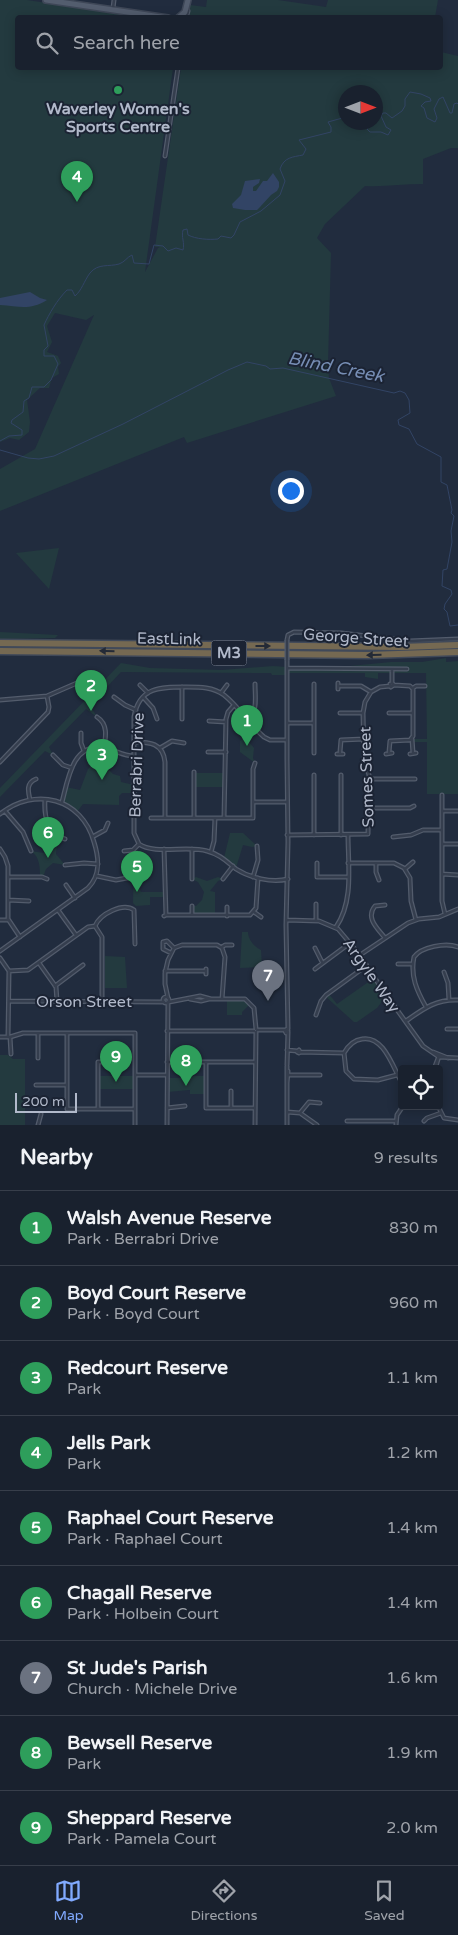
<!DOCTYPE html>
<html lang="en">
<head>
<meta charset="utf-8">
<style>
	:root { --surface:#19212e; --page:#262e3a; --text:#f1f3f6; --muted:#9fa3aa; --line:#373e4a; --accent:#81aaff }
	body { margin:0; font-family:"Varela Round",sans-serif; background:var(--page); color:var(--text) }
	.controls { position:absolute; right:15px; bottom:15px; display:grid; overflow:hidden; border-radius:5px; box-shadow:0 2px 12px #0003 }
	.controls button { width:45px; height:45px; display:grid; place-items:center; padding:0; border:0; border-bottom:1px solid var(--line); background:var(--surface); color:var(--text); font:25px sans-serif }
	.compass { position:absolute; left:338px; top:85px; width:45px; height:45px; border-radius:50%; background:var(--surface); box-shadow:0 2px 12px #0003; rotate:90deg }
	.scale { position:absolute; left:15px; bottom:12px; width:62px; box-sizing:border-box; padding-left:5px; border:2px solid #b1b9ca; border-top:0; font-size:14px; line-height:18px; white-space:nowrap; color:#b1b9ca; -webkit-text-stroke:4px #1b2333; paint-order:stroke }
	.you { position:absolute; left:290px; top:490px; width:18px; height:18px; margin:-12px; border:4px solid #fff; border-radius:50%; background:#1a73e8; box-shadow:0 0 0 8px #1a73e833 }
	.badge { display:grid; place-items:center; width:32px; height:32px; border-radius:50%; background:var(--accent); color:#fff; font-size:16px; font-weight:700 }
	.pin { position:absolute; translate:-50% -41px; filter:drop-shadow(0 1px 2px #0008) }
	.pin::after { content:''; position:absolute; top:26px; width:18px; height:15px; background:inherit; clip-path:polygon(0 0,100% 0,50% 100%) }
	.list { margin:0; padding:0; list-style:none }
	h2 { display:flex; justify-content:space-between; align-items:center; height:65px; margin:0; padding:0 20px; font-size:21px }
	h2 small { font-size:16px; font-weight:400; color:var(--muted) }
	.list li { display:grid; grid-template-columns:32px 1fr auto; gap:15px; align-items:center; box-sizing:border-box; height:75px; padding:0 20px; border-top:1px solid var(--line) }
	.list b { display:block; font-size:19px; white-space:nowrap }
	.list p { margin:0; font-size:16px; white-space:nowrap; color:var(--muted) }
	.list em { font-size:16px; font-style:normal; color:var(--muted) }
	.icon { flex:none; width:28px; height:28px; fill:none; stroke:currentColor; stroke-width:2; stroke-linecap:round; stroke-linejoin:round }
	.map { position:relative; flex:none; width:458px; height:1125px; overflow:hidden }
	.search { position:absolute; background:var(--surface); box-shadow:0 2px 12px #0003; left:15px; right:15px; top:15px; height:55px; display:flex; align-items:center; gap:12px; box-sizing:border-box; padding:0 18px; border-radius:5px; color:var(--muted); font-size:19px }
	.sheet { height:740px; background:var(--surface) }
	nav { display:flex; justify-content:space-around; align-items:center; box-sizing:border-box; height:70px; border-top:1px solid var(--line); background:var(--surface); font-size:14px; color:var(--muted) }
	nav a { display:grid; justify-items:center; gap:2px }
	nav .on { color:var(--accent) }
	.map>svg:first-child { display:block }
	.green { fill:#233a3f; fill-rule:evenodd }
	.water { fill:#324465 }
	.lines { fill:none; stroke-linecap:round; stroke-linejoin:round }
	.stream { stroke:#324465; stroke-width:1 }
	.street-casing { stroke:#535c6c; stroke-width:5 }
	.primary-casing { stroke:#3e4757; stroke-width:8 }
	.highway-casing { stroke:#404959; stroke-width:9 }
	.street { stroke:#353e4e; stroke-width:2.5 }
	.primary { stroke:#535d6e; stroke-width:5 }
	.highway { stroke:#756952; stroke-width:6 }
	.street-bridge-casing { stroke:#535c6c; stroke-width:5; stroke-linecap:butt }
	.street-bridge { stroke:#353e4e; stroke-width:2.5 }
	.oneway { fill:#242a36 }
	.leisure-dot { fill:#2e9e5b; stroke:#1b2333; stroke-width:2 }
	.labels { text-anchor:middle; stroke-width:4; stroke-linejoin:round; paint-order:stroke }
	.shield { fill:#1b2333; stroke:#848c9d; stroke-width:1 }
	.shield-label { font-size:15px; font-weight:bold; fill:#b1b9ca }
	.poi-label { font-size:16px; font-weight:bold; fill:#b1b9ca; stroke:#1b2333 }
	.street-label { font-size:16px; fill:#b1b9ca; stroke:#1b2333 }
	.water-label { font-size:18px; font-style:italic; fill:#768db4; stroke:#1b2333 }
</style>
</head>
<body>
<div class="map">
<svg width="458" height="1125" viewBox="0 0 458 1125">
	<rect width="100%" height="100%" fill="#212c3e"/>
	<path class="green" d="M 0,0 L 27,0 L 140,17 L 18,18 L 18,68 L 173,68 L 145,272 L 158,248 L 160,247 L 155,247 L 181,68 L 440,68 L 441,52 L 458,56 L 458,148 L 451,148 L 423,159 L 423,184 C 403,184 385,187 365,186 L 325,224 L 317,238 L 331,253 L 328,364 L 329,378 L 336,396 L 187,443 L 184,437 L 0,511 L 0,469 L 35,449 L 94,315 L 86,320 L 55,313 L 47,326 L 52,342 L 47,352 L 58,356 L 61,363 L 58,367 L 59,374 L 52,378 L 49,388 L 40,388 L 27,400 L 30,422 L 29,432 L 19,440 L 10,438 L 0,442 ZM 346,92 L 376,92 L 376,122 L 346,122 Z
		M 207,0 L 278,0 L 326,7 L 328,0 L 438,0 L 435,17 L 188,17 L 190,5 L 206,7 Z
		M 59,548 L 49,589 L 16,553 Z
		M 0,632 L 58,635 L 55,638 L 0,639 Z
		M 446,658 L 446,662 L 458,661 L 458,794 L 427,794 L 427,742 L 413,742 L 412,739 L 427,739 L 426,673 L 378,673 L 378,679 L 365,677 L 365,673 L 287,673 L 287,675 L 272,675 L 271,673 L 121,672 L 90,705 L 97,717 L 86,709 L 49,747 L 53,755 L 45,751 L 0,797 L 0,788 L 121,663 L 150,668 L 222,670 L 273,666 L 287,667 L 287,666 L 350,666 L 391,662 L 422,662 Z
		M 255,728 L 256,729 L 249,742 L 254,748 L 253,758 L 255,763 L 240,752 L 240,741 Z
		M 98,747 L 100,747 L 101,762 L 113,774 L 120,776 L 121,782 L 134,785 L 134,793 L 122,793 L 119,796 L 119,805 L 83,804 L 77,812 L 62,802 L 66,787 L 80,790 L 88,769 L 96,761 Z
		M 194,773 L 226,773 L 224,787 L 194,787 Z
		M 230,833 L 243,833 L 257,846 L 252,847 L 243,845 L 236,868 L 224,858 Z
		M 58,836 L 56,854 L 65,865 L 53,863 L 46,869 L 43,877 L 40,877 C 40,868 40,857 31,851 L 44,853 L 49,851 Z
		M 137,846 L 140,864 L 136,878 L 141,892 L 164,892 L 164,897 L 150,897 L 150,905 L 136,906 L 133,903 L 134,849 Z
		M 196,877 L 207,881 L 218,877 L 223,879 L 218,881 L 210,891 L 215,892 L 215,916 L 192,915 L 192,906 L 196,906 L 202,900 L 204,892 L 198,882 L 192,879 Z
		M 242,932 L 248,932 C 248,939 254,947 261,950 L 262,967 L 240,968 Z
		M 105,956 L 125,957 L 127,988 L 105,988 Z
		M 374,978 L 387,995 L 377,1008 L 357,1022 L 354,1022 L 325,996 L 328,993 L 337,1004 Z
		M 227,999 L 247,999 L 251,1003 L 242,1012 L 242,1015 L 227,1015 Z
		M 0,1055 L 8,1055 L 13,1059 L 25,1059 L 25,1125 L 0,1125 Z
		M 98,1076 L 135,1076 L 135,1089 L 98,1089 Z
		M 190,1076 L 206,1076 L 206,1094 L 190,1094 L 190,1090 L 167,1092 L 167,1078 L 190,1078 Z"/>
	<path class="water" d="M 273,173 L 279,182 L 279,187 L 277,191 L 271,195 L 260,207 L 257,210 L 245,210 L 233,208 L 232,204 L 241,195 L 245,181 L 260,179 L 259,183 L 253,187 L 253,191 L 256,191 L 263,181 L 267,181 Z
		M 30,292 L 40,298 L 47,300 C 29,311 19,306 0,305 L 0,298 Z"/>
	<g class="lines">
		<path class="stream" d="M 355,122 L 361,124 L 364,122
			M 370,122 L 367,129 L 370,132 L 381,132 L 388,135 L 391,130 L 386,127 L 381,116 L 383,113 L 386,113 L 392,118 L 402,111 L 405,106 L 405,99 L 410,92 L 421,94 L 430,98 L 431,101 L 425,102 L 421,106 L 424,108 L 427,118 L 435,122 L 437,118 L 434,109 L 439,99 L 443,97 L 450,113 L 452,113 L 454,104 L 457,103 L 458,104
			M 0,441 L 9,436 L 22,435 L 22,430 L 11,423 L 12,420 L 23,412 L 24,401 L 29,398 L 32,387 L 44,387 L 51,380 L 58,364 L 54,356 L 44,356 L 44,350 L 48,346 L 44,325 C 49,314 57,300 67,290 L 72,290 L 75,296 C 82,290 84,281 90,273 C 98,263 109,267 119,264 C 125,262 127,257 132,255 L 134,263 L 149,264 L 154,245 L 163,246 L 168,251 L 176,248 L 183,250 C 185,243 181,237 183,230 L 187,229 L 188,235 C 196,239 208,240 218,239 L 221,236 L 231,238 L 234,235 L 240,222 L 261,211 L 280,195 L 285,181 L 280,169 C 284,157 293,157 303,155 L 306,149 L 299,140 L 331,132 L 331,127 L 328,122 L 346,117
			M 0,450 L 28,458 L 39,459 L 54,456 L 123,424 L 228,370 L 247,362 L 266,366 L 270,369 L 283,368 L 394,393 L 400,391 L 405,393 L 409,400 L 410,413 L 398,420 L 399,425 L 409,429 L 417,444 L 441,457 L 441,482 L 447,485 L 452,510 L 451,513 L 454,516 L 451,531 L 452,542 L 447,569 L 443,570 L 442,586 L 451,590 L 452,594 L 445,604 L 444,609 L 447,612 L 450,626 L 458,625"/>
		<g class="street-casing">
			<path id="street" d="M 113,8 L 114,0
				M 186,18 L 188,11
				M 165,156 L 178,68
				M 287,640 L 288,635 L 294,632 L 341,633 L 410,641 L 458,639
				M 287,668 L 407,669
				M 392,669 L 392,683
				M 392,683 L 394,685 L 391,687 L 390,684 Z
				M 140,685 L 148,693
				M 340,686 L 361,686 L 371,692
				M 413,688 L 416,686 L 425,686
				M 338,689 L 338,683
				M 221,693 L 227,685
				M 114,697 L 125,705 L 136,710
				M 143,697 L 153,708 L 157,719
				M 0,700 L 47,696 L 77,683
				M 340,713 L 363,713
				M 389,713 L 413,713
				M 97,717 C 108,724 106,736 104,748
				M 182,719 L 182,687
				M 248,720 C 258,711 255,697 255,684
				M 209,721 L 226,722
				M 287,723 L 314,723
				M 81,733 L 81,743 L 84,751
				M 412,739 L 413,753
				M 287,740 L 270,740 L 264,737 C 249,724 239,707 224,695 C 213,687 200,687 187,687 C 162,687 139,686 134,717 L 134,833 L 139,844 C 154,855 188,845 207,851 C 219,854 226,861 236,869 C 250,878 272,883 288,879
				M 134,742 C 150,742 163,743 165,762 L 165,818
				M 160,748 L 172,741 L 184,743
				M 208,752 L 226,752
				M 340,752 L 341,740 L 364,739
				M 389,752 L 390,741 L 410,740 L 413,736 L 413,689 L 410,686 L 394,685
				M 314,753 L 314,684
				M 337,754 L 343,754
				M 386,754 L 392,753
				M 410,754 L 416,753
				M 53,755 L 63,765 L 72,768
				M 287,759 L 288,842 L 286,925 L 288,1029
				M 287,759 L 287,660
				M 0,762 L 48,712 L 49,707 L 47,696
				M 194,772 L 194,817
				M 314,775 L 314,835
				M 341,775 L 341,835
				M 369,779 L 415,779
				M 442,795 L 442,901 L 445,914
				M 30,800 C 28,791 26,783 36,779
				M 45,800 C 44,815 47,835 65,839
				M 62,802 C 68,780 72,743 103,748 C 114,749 122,756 134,756
				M 253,802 L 287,802
				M 369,808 L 410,808 L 414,806
				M 5,811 L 23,832 L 31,851
				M 442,811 L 458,811
				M 0,814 C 35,786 82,798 94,842 C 99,858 101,875 88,888 L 0,951
				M 151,818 L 253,818 L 253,769 L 255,763
				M 224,818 L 226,719 L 228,712 L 234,705
				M 287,835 L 368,834 L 369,775 L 364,759 L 363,713 L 365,702 L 371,692 L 380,687 L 390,686
				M 94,836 L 105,830 L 108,823
				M 393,837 L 411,835 L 423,830 L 442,830
				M 442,844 L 458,844
				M 0,849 L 5,857 L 8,866 L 8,919 L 20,937
				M 164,849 L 166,915
				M 192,849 L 192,879
				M 124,851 L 133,850 L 139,844
				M 211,852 L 214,841 L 215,818
				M 317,863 L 317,877 L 348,877
				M 348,863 L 394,863 L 404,868 L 410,878 L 411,901 L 416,920
				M 376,863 L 376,872 L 379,880
				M 65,865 L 84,863 L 98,864
				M 405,869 L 413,862
				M 442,874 L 458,875
				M 97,876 L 116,880 L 138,876
				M 8,877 L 42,877 L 47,879
				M 253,877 L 258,860 L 257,846
				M 223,879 L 233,866
				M 66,885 L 75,898
				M 8,900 L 29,901
				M 227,907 L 227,916
				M 58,910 L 76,935
				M 254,912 L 261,917
				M 192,915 L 192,906
				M 164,916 L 166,915 L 250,915 L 256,908 L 258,878
				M 0,920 L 8,920
				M 287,920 L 319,921 L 338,929 L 360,955 L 380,986 L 423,1046 L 439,1057 L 458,1058
				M 316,920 L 316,904
				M 95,926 L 102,937 L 102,1001
				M 336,927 C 354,901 348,865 348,835
				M 385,938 C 378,929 365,918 375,906 L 385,905
				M 222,947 L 225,945 L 232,945
				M 315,948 L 322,962
				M 171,953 L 163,949 L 163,942 L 167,941 L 174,948
				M 360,955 L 408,923 L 419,919 L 439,917 L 458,909
				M 0,958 L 9,971 L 8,1037
				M 39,963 L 56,987 L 57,1001
				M 398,964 L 413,964
				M 315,969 L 350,943
				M 9,971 L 28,970 L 88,927 L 95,926 C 100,914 123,902 134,910 L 135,944
				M 165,971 L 206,971
				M 444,972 L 448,983 L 449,1000
				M 206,974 L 206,969
				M 55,986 L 83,965
				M163 1000a3 3 0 1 1 6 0a3 3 0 1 1-6 0Z
				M 168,998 L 165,984 L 165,973 L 168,960 L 174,948 L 182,945 L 217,945 L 222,948 L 225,957 L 222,999
				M 190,999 L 201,1001 L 209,999
				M 9,1001 L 164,1002
				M 169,1002 L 200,996 L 211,999 L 245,999 L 254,1008 L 256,1029
				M 426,1007 C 417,991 410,976 414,957 C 421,947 446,942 458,947
				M 316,1015 L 321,1001 L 326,995 L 366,966
				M 406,1021 C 423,1009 436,999 458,1000
				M 287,1029 L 288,1031 L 286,1033 L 285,1031 Z
				M 447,1029 L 458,1029
				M 257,1030 L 285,1030
				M 167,1031 L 254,1031
				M 38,1033 L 38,1058
				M 67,1033 L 67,1109 L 135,1109
				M 0,1037 L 10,1037 L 23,1033 L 135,1033 L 135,1125
				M 10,1037 L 11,1054
				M 287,1050 L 297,1051
				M 299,1050 L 300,1052 L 299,1053 L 297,1052 Z
				M 300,1052 L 344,1053
				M 433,1052 L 448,1058
				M 167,1062 L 255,1062
				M 206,1062 L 206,1108 L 255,1108
				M 287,1065 L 288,1032
				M 434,1069 L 439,1056 L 436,1066
				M 135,1075 L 167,1075
				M 289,1075 L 320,1075
				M 397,1075 L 378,1080 L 354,1079 L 346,1071 L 344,1053 C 348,1046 354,1040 362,1039 C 384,1035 393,1068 402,1083
				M 287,1083 L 288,1071
				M 36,1085 L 67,1085
				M 231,1091 L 231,1107
				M 438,1106 L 444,1118 L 458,1120
				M 167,1108 L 185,1106
				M 98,1109 L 98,1062 L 107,1062
				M 287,1112 L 300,1113 L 317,1125
				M 300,1113 L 309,1102 L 320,1103
				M 347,1121 L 396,1121
				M 424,1121 L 427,1118 L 441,1113
				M 38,1125 L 41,1114
				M 167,1125 L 168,1003
				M 255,1125 L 256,1032
				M 287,1125 L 287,1066
				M 396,1125 L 397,1115 L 403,1106"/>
		</g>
		<g class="primary-casing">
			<path id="primary" d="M 46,0 L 168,18
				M 178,18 L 185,12 L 188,0"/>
		</g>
		<g class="highway-casing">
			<path id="highway" d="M 0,643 L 401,647 L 458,645
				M 0,651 L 368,655 L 458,652"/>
		</g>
		<use href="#street" class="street"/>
		<use href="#primary" class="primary"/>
		<use href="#highway" class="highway"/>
		<g class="street-bridge-casing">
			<path id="street-bridge" d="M 287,660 L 287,640"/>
		</g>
		<use href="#street-bridge" class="street-bridge"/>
	</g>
	<defs><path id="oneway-solid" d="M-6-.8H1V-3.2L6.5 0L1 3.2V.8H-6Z" transform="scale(1.25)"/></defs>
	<g class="oneway">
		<use href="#oneway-solid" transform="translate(263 646)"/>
		<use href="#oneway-solid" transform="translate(107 651) rotate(-179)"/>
		<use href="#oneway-solid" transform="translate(374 655) rotate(179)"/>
	</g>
	<circle class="leisure-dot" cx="118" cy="90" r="5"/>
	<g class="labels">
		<rect class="shield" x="211.5" y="640.5" width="35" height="25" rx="4"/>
		<g class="shield-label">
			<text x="229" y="658">M3</text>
		</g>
		<g class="poi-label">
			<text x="118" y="114">Waverley Women's<tspan x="118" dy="18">Sports Centre</tspan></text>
		</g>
		<g class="street-label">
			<text transform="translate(356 637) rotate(4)" y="6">George Street</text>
			<text transform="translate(169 638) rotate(1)" y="6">EastLink</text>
			<text transform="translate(136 765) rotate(-88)" y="6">Berrabri Drive</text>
			<text transform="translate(366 777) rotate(-92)" y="6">Somes Street</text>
			<text transform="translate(372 975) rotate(55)" y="6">Argyle Way</text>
			<text x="84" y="1007">Orson Street</text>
		</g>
		<g class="water-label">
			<text transform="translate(336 367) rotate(11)" y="6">Blind Creek</text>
		</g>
	</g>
</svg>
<div class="controls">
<button><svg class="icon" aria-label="locate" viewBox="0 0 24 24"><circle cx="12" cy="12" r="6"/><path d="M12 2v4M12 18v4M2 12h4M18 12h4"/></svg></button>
</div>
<svg class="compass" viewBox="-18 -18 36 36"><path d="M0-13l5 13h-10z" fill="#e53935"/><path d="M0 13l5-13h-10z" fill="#9fa3aa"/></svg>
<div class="scale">200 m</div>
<div class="you"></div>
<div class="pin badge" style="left:247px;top:746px;background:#2e9e5b">1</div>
<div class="pin badge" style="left:91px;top:711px;background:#2e9e5b">2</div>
<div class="pin badge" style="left:102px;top:780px;background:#2e9e5b">3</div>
<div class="pin badge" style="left:77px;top:202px;background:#2e9e5b">4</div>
<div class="pin badge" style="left:137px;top:892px;background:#2e9e5b">5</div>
<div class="pin badge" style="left:48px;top:858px;background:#2e9e5b">6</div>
<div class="pin badge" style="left:268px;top:1001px;background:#6b7280">7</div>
<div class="pin badge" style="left:186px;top:1086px;background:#2e9e5b">8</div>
<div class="pin badge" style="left:116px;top:1082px;background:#2e9e5b">9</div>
<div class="search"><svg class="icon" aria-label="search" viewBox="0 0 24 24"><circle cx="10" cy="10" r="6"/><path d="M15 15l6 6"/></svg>Search here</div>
</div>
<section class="sheet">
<h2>Nearby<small>9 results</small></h2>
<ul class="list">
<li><span class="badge" style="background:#2e9e5b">1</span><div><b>Walsh Avenue Reserve</b><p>Park · Berrabri Drive</p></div><em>830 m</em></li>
<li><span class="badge" style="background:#2e9e5b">2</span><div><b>Boyd Court Reserve</b><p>Park · Boyd Court</p></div><em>960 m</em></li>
<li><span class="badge" style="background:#2e9e5b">3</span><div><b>Redcourt Reserve</b><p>Park</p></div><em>1.1 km</em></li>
<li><span class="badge" style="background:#2e9e5b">4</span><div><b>Jells Park</b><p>Park</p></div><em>1.2 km</em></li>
<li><span class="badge" style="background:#2e9e5b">5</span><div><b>Raphael Court Reserve</b><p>Park · Raphael Court</p></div><em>1.4 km</em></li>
<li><span class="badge" style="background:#2e9e5b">6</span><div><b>Chagall Reserve</b><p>Park · Holbein Court</p></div><em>1.4 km</em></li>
<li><span class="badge" style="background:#6b7280">7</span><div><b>St Jude's Parish</b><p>Church · Michele Drive</p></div><em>1.6 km</em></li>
<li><span class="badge" style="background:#2e9e5b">8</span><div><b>Bewsell Reserve</b><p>Park</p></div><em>1.9 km</em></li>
<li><span class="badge" style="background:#2e9e5b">9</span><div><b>Sheppard Reserve</b><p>Park · Pamela Court</p></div><em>2.0 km</em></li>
</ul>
</section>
<nav>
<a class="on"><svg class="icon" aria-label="map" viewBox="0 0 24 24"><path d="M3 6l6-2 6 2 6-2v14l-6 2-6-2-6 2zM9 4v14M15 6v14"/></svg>Map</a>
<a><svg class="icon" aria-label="directions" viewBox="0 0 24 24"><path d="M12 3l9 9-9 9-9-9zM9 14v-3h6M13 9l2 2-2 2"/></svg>Directions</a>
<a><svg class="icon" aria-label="saved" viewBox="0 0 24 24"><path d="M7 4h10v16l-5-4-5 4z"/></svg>Saved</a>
</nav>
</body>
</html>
